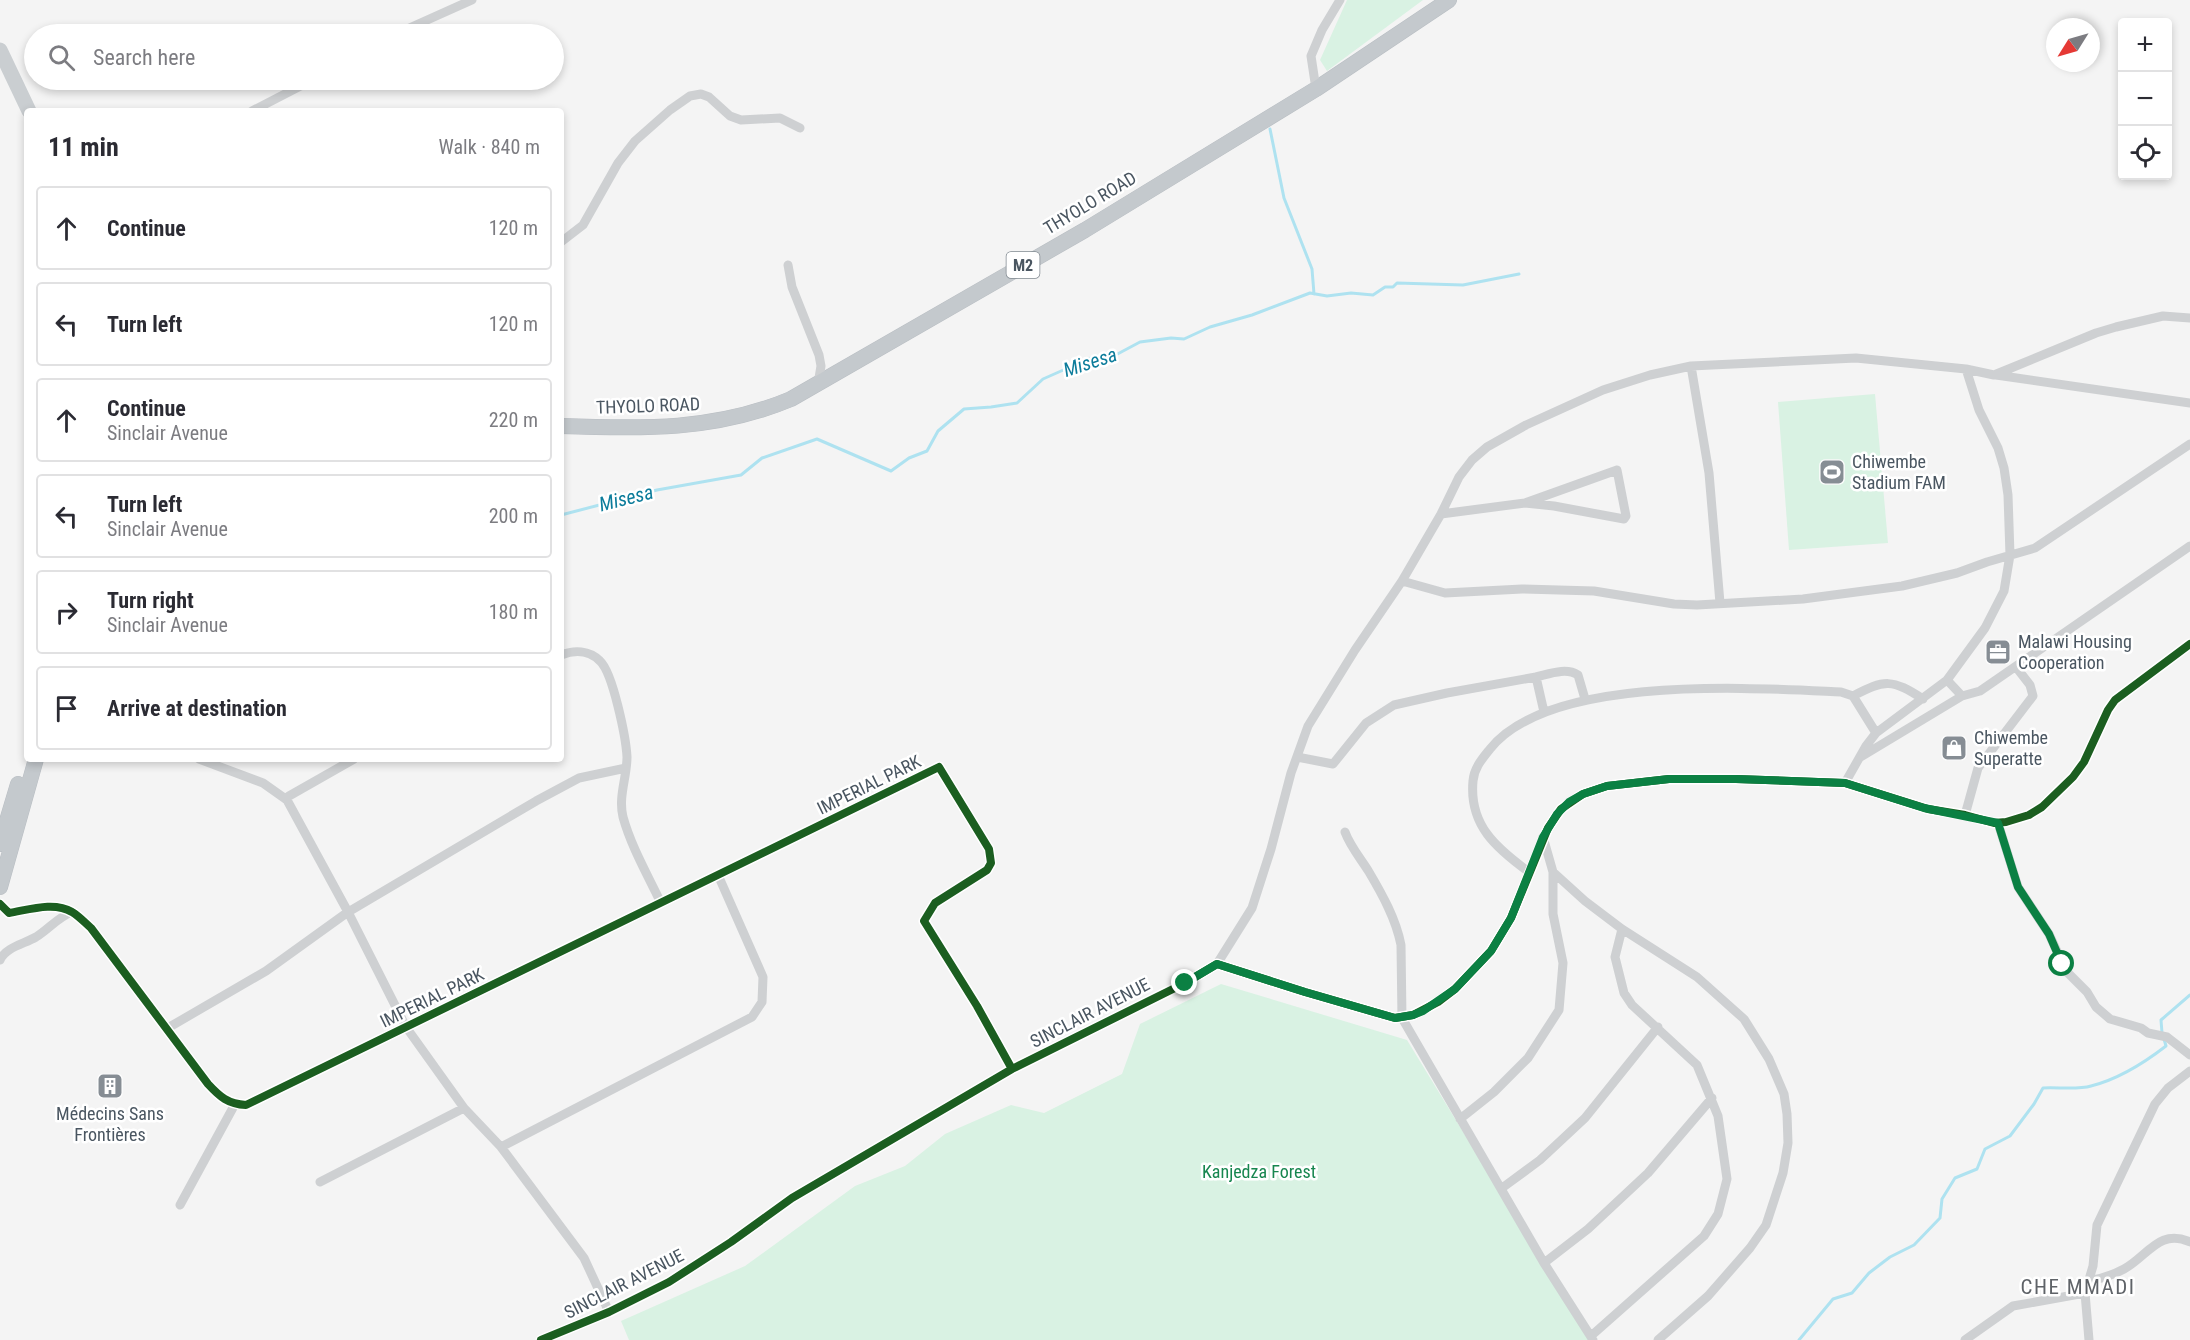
<!DOCTYPE html>
<html lang="en">
<head>
<meta charset="utf-8">
<style>
	:root { --surface:#fff; --page:#f2f2f3; --text:#2b2b33; --muted:#7c7c81; --line:#e1e1e2 }
	body { margin:0; font-family:"Roboto Condensed",sans-serif; background:var(--page); color:var(--text) }
	.controls { position:absolute; right:18px; top:18px; display:grid; overflow:hidden; border-radius:6px; box-shadow:0 3px 9px #0003 }
	.controls button { width:54px; height:54px; display:grid; place-items:center; padding:0; border:0; border-bottom:2px solid var(--line); background:var(--surface); color:var(--text); font:30px sans-serif }
	.compass { position:absolute; left:2046px; top:18px; width:54px; height:54px; border-radius:50%; background:var(--surface); box-shadow:0 3px 9px #0003; rotate:233deg }
	.stop { position:absolute; width:18px; height:18px; margin:-14px; border:4px solid #0b8043; border-radius:50%; background:#fff }
	.stop.end { background:#0b8043; border-color:#fff; box-shadow:0 2px 6px #0008 }
	.list { margin:0; padding:0; list-style:none }
	h2 { display:flex; justify-content:space-between; align-items:center; height:78px; margin:0; padding:0 24px; font-size:26px }
	h2 small { font-size:20px; font-weight:400; color:var(--muted) }
	.list li { display:grid; grid-template-columns:39px 1fr auto; gap:18px; align-items:center; box-sizing:border-box; height:84px; margin:0 12px 12px; padding:0 12px; border:2px solid var(--line); border-radius:6px }
	.list b { display:block; font-size:22px; white-space:nowrap }
	.list p { margin:0; font-size:20px; white-space:nowrap; color:var(--muted) }
	.list em { font-size:20px; font-style:normal; color:var(--muted) }
	.icon { flex:none; width:33px; height:33px; fill:none; stroke:currentColor; stroke-width:2; stroke-linecap:round; stroke-linejoin:round }
	.map { position:relative; flex:none; width:2190px; height:1340px; overflow:hidden }
	.search { position:absolute; background:var(--surface); box-shadow:0 3px 9px #0003; left:24px; top:24px; width:540px; height:66px; display:flex; align-items:center; gap:15px; box-sizing:border-box; padding:0 21px; border-radius:33px; color:var(--muted); font-size:22px }
	.panel { position:absolute; background:var(--surface); box-shadow:0 3px 9px #0003; left:24px; top:108px; width:540px; height:654px; border-radius:6px }
	.map>svg:first-child { display:block }
	.green { fill:#d9f2e3 }
	.lines { fill:none; stroke-linecap:round; stroke-linejoin:round }
	.stream { stroke:#aee2f0; stroke-width:3 }
	.trunk-casing { stroke:#b9bec3; stroke-width:16 }
	.minor { stroke:#ced0d2; stroke-width:9 }
	.primary { stroke:#caced1; stroke-width:15 }
	.trunk { stroke:#c4c9cd; stroke-width:15 }
	.cycleway-casing { stroke:#fff; stroke-width:11 }
	.cycleway { stroke:#1b5e20; stroke-width:8 }
	.route { stroke:#0b8043; stroke-width:8 }
	.labels { text-anchor:middle; stroke-width:5; stroke-linejoin:round; paint-order:stroke }
	.shield { fill:#fff; stroke:#808990; stroke-width:1.5 }
	.shield-label { font-size:16px; font-weight:bold; fill:#4a5661 }
	.street-label { font-size:18px; fill:#4a5661; stroke:#fff }
	.poi-label { font-size:18px; fill:#4a5661; stroke:#fff; text-anchor:start }
	.park-label { font-size:18px; fill:#17864f; stroke:#fff }
	.water-label { font-size:20px; font-style:italic; fill:#0c7c9b; stroke:#fff }
	.quarter-label { font-size:21px; letter-spacing:1.5px; fill:#5f6368; stroke:#fff }
</style>
</head>
<body>
<div class="map">
<svg width="2190" height="1340" viewBox="0 0 2190 1340">
	<rect width="100%" height="100%" fill="#f4f4f4"/>
	<path class="green" d="M 1347,0 L 1423,0 L 1327,71 L 1320,60 Z
		M 1875,394 L 1888,543 L 1789,550 L 1778,402 Z
		M 1221,984 L 1407,1040 L 1590,1340 L 629,1340 L 621,1321 L 745,1266 L 855,1186 L 905,1166 L 945,1134 L 1011,1105 L 1044,1113 L 1122,1074 L 1140,1024 Z"/>
	<g class="lines">
		<path class="stream" d="M 1270,129 L 1284,198 L 1312,269 L 1314,294
			M 561,515 L 657,490 L 741,475 L 762,458 L 817,439 L 891,471 L 909,458 L 927,451 L 938,431 L 964,409 L 991,407 L 1017,403 L 1043,379 L 1095,356 L 1110,358 L 1140,342 L 1171,338 L 1184,339 L 1210,327 L 1252,315 L 1310,293 L 1327,296 L 1351,293 L 1373,295 L 1385,287 L 1393,287 L 1397,283 L 1463,285 L 1519,274
			M 2162,1033 L 2161,1020 L 2190,995
			M 1799,1340 L 1833,1299 L 1852,1293 L 1869,1273 L 1890,1257 L 1914,1245 L 1940,1218 L 1942,1199 L 1955,1178 L 1977,1169 L 1985,1149 L 2010,1136 L 2034,1104 L 2043,1088 C 2057,1087 2078,1090 2091,1086 C 2119,1079 2144,1063 2166,1046 L 2164,1039"/>
		<g class="trunk-casing">
			<path id="trunk" d="M 561,426 C 642,429 715,431 791,399 L 1085,230 L 1316,89 L 1449,0
				M 0,844 L 18,784
				M 0,887 L 36,759"/>
		</g>
		<path class="minor" d="M 396,34 L 472,0
			M 1316,89 L 1311,56 L 1322,30 L 1340,0
			M 252,111 L 312,80
			M 561,242 L 583,225 L 618,163 L 635,141 L 670,110 L 690,96 L 701,94 L 709,97 L 730,116 L 741,120 L 780,118 L 800,128
			M 788,265 L 792,287 L 819,355 L 821,366 L 818,384
			M 1691,366 L 1709,473 L 1720,603
			M 1996,375 L 2190,403
			M 1441,514 L 1525,503 L 1554,506 L 1624,519 L 1626,516 L 1617,470 L 1525,503
			M 1402,581 L 1445,593 L 1522,589 L 1594,591 L 1674,604 L 1697,605 L 1803,599 L 1902,586 L 1957,573 L 1987,562 L 2035,548 L 2190,444
			M 561,655 C 574,650 589,650 600,661 C 613,673 626,738 627,757 C 627,777 618,797 623,817 C 631,846 647,874 660,901
			M 1947,680 L 1962,696 L 1980,691 L 2190,546
			M 1853,696 C 1885,679 1892,679 1923,699
			M 1544,712 L 1536,677 C 1549,674 1566,667 1578,675 L 1585,699
			M 1297,757 L 1333,764 L 1366,723 L 1394,705 L 1447,693 L 1536,677
			M 1859,758 L 1962,696
			M 199,759 L 263,783 L 287,800 L 348,912 L 406,1027 L 464,1108 L 501,1147 L 584,1258 L 609,1312
			M 1845,783 L 1866,746 L 1876,733 L 1947,680 L 1985,628 L 2004,591 L 2010,555 L 2008,495 L 2004,468 L 1998,448 L 1979,410 L 1966,369
			M 287,800 L 289,796 L 354,759
			M 1965,815 L 1978,768 L 2033,696 L 2030,685 L 2016,667
			M 1998,823 L 2018,887 L 2049,934 L 2066,971 L 2087,992 L 2096,1007 L 2110,1019 L 2141,1028 L 2148,1033 L 2167,1037 L 2190,1055
			M 1345,832 C 1350,846 1361,859 1369,872 C 1382,894 1396,919 1401,945 L 1402,1018 L 1544,1263 L 1593,1340
			M 1543,837 L 1553,872 L 1585,901 L 1622,929 L 1697,977 L 1744,1019 L 1769,1059 L 1784,1094 L 1787,1114 L 1788,1143 L 1783,1173 L 1766,1225 L 1750,1248 L 1708,1296 L 1658,1340
			M 1529,872 C 1496,848 1469,825 1473,781 C 1474,768 1482,759 1490,749 C 1550,674 1752,688 1841,692 L 1853,696 L 1876,733
			M 0,904 L 9,913 C 28,910 54,901 72,912 C 79,916 85,923 91,928 L 208,1084 C 220,1097 228,1104 246,1105 L 939,767 L 989,849 L 991,863 L 987,870 L 935,903 L 924,921 L 977,1006 L 1012,1069
			M 0,960 C 6,947 24,944 36,937 C 49,929 58,917 72,912
			M 1217,964 L 1252,908 L 1271,849 L 1291,773 L 1308,726 L 1355,650 L 1402,581 L 1441,514 L 1459,477 L 1472,460 L 1487,447 L 1526,425 L 1603,390 L 1650,375 L 1691,366 L 1856,358 L 1966,369 L 1994,375 L 2096,333 L 2116,327 L 2163,316 L 2190,318
			M 166,1029 L 266,971 L 348,912 L 536,801 L 579,778 L 626,768
			M 1460,1119 L 1494,1092 L 1528,1058 L 1559,1010 L 1563,963 L 1553,914 L 1553,872
			M 501,1147 L 752,1017 L 762,1002 L 763,977 L 718,875
			M 320,1182 L 464,1108
			M 1502,1188 L 1540,1160 L 1585,1118 L 1658,1027
			M 180,1205 L 235,1104
			M 1544,1263 L 1588,1229 L 1648,1173 L 1712,1098
			M 2088,1281 C 2100,1279 2113,1275 2124,1269 C 2148,1256 2159,1228 2190,1242
			M 1591,1336 L 1704,1236 L 1718,1214 L 1727,1179 L 1718,1116 L 1697,1065 L 1632,1005 L 1624,993 L 1615,957 L 1622,929
			M 541,1340 L 609,1312 L 669,1282 L 731,1242 L 792,1198 L 1012,1069 L 1185,983 L 1217,964 L 1305,992 L 1395,1018 L 1413,1015 L 1438,1002 L 1455,989 L 1491,951 L 1511,918 L 1548,828 L 1561,809 L 1583,794 L 1607,786 L 1669,779 L 1736,779 L 1845,783 L 1928,809 L 1965,815 L 1994,823 L 2006,822 L 2029,815 L 2042,807 L 2073,777 L 2084,762 L 2108,710 L 2115,700 L 2190,644
			M 1965,1340 L 2013,1306 L 2085,1293
			M 2089,1340 L 2085,1293 L 2093,1266 L 2097,1225 L 2155,1104 L 2168,1088 L 2190,1071"/>
		<path class="primary" d="M 0,50 L 29,111"/>
		<use href="#trunk" class="trunk"/>
		<g class="cycleway-casing">
			<path id="cycleway" d="M 0,904 L 9,913 C 28,910 54,901 72,912 C 79,916 85,923 91,928 L 208,1084 C 220,1097 228,1104 246,1105 L 939,767 L 989,849 L 991,863 L 987,870 L 935,903 L 924,921 L 977,1006 L 1012,1069
				M 541,1340 L 609,1312 L 669,1282 L 731,1242 L 792,1198 L 1012,1069 L 1185,983 L 1217,964 L 1305,992 L 1395,1018 L 1413,1015 L 1438,1002 L 1455,989 L 1491,951 L 1511,918 L 1548,828 L 1561,809 L 1583,794 L 1607,786 L 1669,779 L 1736,779 L 1845,783 L 1928,809 L 1965,815 L 1994,823 L 2006,822 L 2029,815 L 2042,807 L 2073,777 L 2084,762 L 2108,710 L 2115,700 L 2190,644"/>
		</g>
		<use href="#cycleway" class="cycleway"/>
	</g>
	<g class="lines">
		<path class="route" d="M 1185,983 L 1217,964 L 1305,992 L 1395,1018 L 1413,1015 L 1423,1011 L 1455,989 L 1491,951 L 1511,918 L 1543,837 L 1557,814 L 1569,802 L 1583,794 L 1607,786 L 1669,779 L 1736,779 L 1845,783 L 1924,808 L 1998,823 L 2018,887 L 2049,934 L 2062,964"/>
	</g>
	<defs>
		<g id="stadium-square" transform="scale(1.35)"><rect x="-9" y="-9" width="18" height="18" rx="4" fill="#868d94" stroke="#fff"/><path d="M0-5a6.5 5 0 1 0 0 10a6.5 5 0 1 0 0-10ZM-3.5-1.8h7v3.6h-7Z" fill="#fff"/></g>
		<g id="office-square" transform="scale(1.35)"><rect x="-9" y="-9" width="18" height="18" rx="4" fill="#868d94" stroke="#fff"/><path d="M-6-3h4V-5.5h4V-3h4V5H-6ZM-1-4.5V-3h2v-1.5ZM-6 0V1H6V0Z" fill="#fff"/></g>
		<g id="shop-square" transform="scale(1.35)"><rect x="-9" y="-9" width="18" height="18" rx="4" fill="#868d94" stroke="#fff"/><path d="M-5-2.5h2.3a2.7 3.5 0 0 1 5.4 0H5L5.5 6h-11ZM-1.5-2.5h3a1.5 2.3 0 0 0-3 0Z" fill="#fff"/></g>
		<g id="building-square" transform="scale(1.35)"><rect x="-9" y="-9" width="18" height="18" rx="4" fill="#868d94" stroke="#fff"/><path d="M-4-6H4V6H1V3H-1V6H-4ZM-2.5-4.3h1.7v1.8h-1.7ZM.8-4.3h1.7v1.8H.8ZM-2.5-1h1.7V.8h-1.7ZM.8-1h1.7V.8H.8Z" fill="#fff"/></g>
	</defs>
	<g fill-rule="evenodd">
		<use href="#stadium-square" x="1832" y="472"/>
		<use href="#office-square" x="1998" y="652"/>
		<use href="#shop-square" x="1954" y="748"/>
		<use href="#building-square" x="110" y="1086"/>
	</g>
	<g class="labels">
		<rect class="shield" x="1006.5" y="252" width="33" height="26" rx="4.5"/>
		<g class="shield-label">
			<text x="1023" y="271">M2</text>
		</g>
		<g class="street-label">
			<text transform="translate(1090 203) rotate(-31)" y="6">THYOLO ROAD</text>
			<text transform="translate(648 406) rotate(-2)" y="6">THYOLO ROAD</text>
			<text transform="translate(869 785) rotate(-26)" y="6">IMPERIAL PARK</text>
			<text transform="translate(432 998) rotate(-26)" y="6">IMPERIAL PARK</text>
			<text transform="translate(1090 1013) rotate(-27)" y="6">SINCLAIR AVENUE</text>
			<text transform="translate(624 1284) rotate(-27)" y="6">SINCLAIR AVENUE</text>
		</g>
		<g class="poi-label">
			<text x="1852" y="468">Chiwembe<tspan x="1852" dy="21">Stadium FAM</tspan></text>
			<text x="2018" y="648">Malawi Housing<tspan x="2018" dy="21">Cooperation</tspan></text>
			<text x="1974" y="744">Chiwembe<tspan x="1974" dy="21">Superatte</tspan></text>
			<text x="110" y="1120" text-anchor="middle">Médecins Sans<tspan x="110" dy="21">Frontières</tspan></text>
		</g>
		<g class="park-label">
			<text x="1259" y="1178">Kanjedza Forest</text>
		</g>
		<g class="water-label">
			<text transform="translate(1090 362) rotate(-18)" y="7">Misesa</text>
			<text transform="translate(626 498) rotate(-14)" y="7">Misesa</text>
		</g>
		<g class="quarter-label">
			<text x="2078" y="1294">CHE MMADI</text>
		</g>
	</g>
</svg>
<div class="controls">
<button>+</button>
<button>−</button>
<button><svg class="icon" aria-label="locate" viewBox="0 0 24 24"><circle cx="12" cy="12" r="6"/><path d="M12 2v4M12 18v4M2 12h4M18 12h4"/></svg></button>
</div>
<svg class="compass" viewBox="-18 -18 36 36"><path d="M0-13l5 13h-10z" fill="#e53935"/><path d="M0 13l5-13h-10z" fill="#7c7c81"/></svg>
<div class="stop" style="left:2062px;top:964px"></div>
<div class="stop end" style="left:1185px;top:983px"></div>
<div class="search"><svg class="icon" aria-label="search" viewBox="0 0 24 24"><circle cx="10" cy="10" r="6"/><path d="M15 15l6 6"/></svg>Search here</div>
<section class="panel">
<h2>11 min<small>Walk · 840 m</small></h2>
<ul class="list">
<li><svg class="icon" aria-label="ahead" viewBox="0 0 24 24"><path d="M12 20V5M6 11l6-6 6 6"/></svg><div><b>Continue</b></div><em>120 m</em></li>
<li><svg class="icon" aria-label="left" viewBox="0 0 24 24"><path d="M17 20v-9H6M10 6l-5 5 5 5"/></svg><div><b>Turn left</b></div><em>120 m</em></li>
<li><svg class="icon" aria-label="ahead" viewBox="0 0 24 24"><path d="M12 20V5M6 11l6-6 6 6"/></svg><div><b>Continue</b><p>Sinclair Avenue</p></div><em>220 m</em></li>
<li><svg class="icon" aria-label="left" viewBox="0 0 24 24"><path d="M17 20v-9H6M10 6l-5 5 5 5"/></svg><div><b>Turn left</b><p>Sinclair Avenue</p></div><em>200 m</em></li>
<li><svg class="icon" aria-label="right" viewBox="0 0 24 24"><path d="M7 20v-9h11M14 6l5 5-5 5"/></svg><div><b>Turn right</b><p>Sinclair Avenue</p></div><em>180 m</em></li>
<li><svg class="icon" aria-label="arrive" viewBox="0 0 24 24"><path d="M6 21V4h12l-3 4 3 4H6"/></svg><div><b>Arrive at destination</b></div></li>
</ul>
</section>
</div>
</body>
</html>
